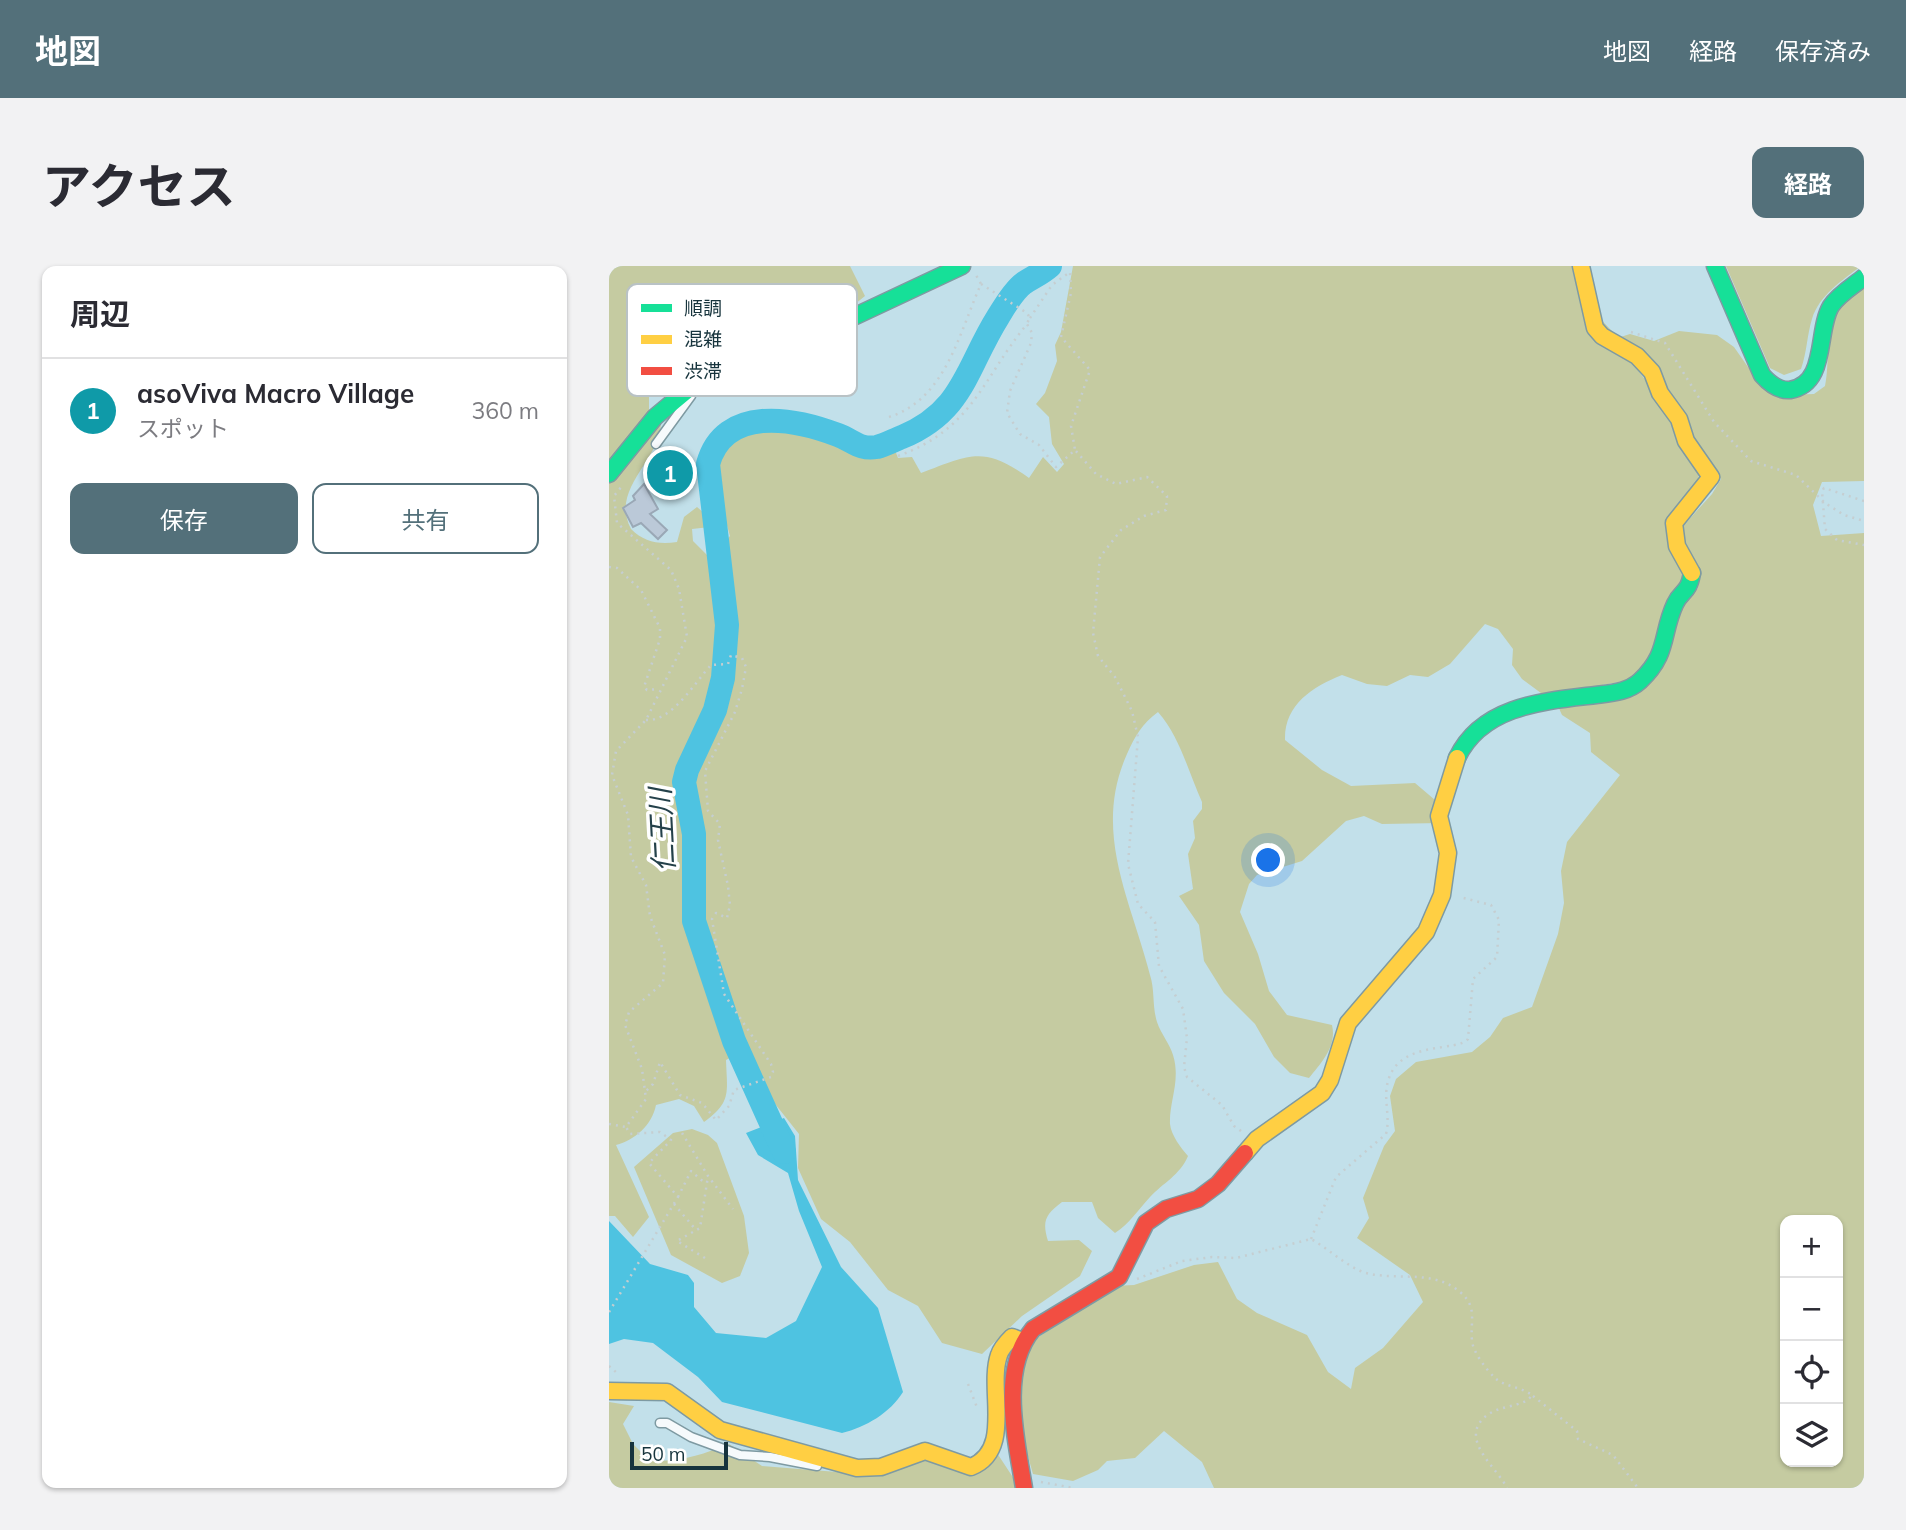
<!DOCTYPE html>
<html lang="ja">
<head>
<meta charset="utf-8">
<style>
	:root { --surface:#fff; --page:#f2f2f3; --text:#2b2b33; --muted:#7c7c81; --line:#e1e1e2; --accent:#53707a }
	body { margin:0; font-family:Mulish,"Noto Sans JP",sans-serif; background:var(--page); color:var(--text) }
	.controls { position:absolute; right:21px; bottom:21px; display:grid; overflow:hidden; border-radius:14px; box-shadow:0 2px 5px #0004 }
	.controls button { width:63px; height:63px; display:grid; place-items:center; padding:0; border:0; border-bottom:2px solid var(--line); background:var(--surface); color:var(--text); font:35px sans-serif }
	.scale { position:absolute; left:21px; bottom:18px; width:98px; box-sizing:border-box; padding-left:7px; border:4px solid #17343d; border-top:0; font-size:19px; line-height:24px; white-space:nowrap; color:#17343d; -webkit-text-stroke:5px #fff; paint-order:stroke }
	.you { position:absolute; left:660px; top:595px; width:24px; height:24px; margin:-18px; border:5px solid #fff; border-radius:50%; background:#1a73e8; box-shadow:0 0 0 10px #1a73e833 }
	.badge { display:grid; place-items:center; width:46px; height:46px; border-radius:50%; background:var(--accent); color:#fff; font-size:23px; font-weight:700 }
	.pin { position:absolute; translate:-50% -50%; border:4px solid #fff; box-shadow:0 2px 7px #0006 }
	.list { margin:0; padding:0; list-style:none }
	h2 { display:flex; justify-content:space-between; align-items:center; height:91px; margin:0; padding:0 28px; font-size:30px }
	h2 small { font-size:23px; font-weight:400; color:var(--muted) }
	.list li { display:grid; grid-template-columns:46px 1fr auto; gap:21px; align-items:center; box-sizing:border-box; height:105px; padding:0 28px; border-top:2px solid var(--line) }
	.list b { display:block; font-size:26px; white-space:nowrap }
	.list p { margin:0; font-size:23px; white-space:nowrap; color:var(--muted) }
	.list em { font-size:23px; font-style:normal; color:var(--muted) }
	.actions { display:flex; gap:14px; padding:21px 28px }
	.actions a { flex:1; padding:16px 0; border:2px solid var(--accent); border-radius:14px; text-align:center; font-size:24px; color:var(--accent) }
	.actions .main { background:var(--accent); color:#fff }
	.icon { flex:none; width:38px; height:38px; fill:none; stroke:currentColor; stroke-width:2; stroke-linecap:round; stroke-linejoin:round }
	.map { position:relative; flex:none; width:1255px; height:1222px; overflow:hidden; border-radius:14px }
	header { display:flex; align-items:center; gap:42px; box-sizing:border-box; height:98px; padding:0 35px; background:var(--accent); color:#fff }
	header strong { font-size:33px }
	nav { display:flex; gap:38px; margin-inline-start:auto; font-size:24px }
	.intro { display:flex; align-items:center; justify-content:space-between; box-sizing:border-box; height:168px; padding:0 42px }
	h1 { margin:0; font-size:49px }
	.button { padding:18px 32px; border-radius:14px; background:var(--accent); color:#fff; font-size:24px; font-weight:700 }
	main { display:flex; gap:42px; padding:0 42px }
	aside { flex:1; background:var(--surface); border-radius:14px; box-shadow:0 2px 5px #0004 }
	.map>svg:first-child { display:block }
	.green { fill:#c5cba1; fill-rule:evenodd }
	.water { fill:#4ec3e1 }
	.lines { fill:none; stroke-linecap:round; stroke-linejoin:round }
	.river { stroke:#4ec3e1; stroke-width:24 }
	.building { fill:#bbc9d8; stroke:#9aa8b6; stroke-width:2 }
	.lane-casing { stroke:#7e9aa2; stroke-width:11 }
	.fast-casing { stroke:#7e9aa2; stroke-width:19 }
	.slow-casing { stroke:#7e9aa2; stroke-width:19 }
	.jam-casing { stroke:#7e9aa2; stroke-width:19 }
	.path { stroke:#c5ced1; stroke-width:2.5; stroke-dasharray:2 5; stroke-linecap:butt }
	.lane { stroke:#f6fafc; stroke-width:8 }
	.fast { stroke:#16e098; stroke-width:16 }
	.slow { stroke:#ffcf43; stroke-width:16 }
	.jam { stroke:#f24e42; stroke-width:16 }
	.labels { text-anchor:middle; stroke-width:7; stroke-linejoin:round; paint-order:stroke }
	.water-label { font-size:28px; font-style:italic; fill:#24414a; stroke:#fff }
	.key { fill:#fff; stroke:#b9c2c5; stroke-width:2 }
	.key-label { font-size:19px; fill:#17343d }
</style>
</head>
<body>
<header>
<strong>地図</strong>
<nav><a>地図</a><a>経路</a><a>保存済み</a></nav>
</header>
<div class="intro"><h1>アクセス</h1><a class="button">経路</a></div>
<main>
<aside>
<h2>周辺<small></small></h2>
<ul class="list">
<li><span class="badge" style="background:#0f9aa8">1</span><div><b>asoViva Macro Village</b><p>スポット</p></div><em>360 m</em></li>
</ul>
<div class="actions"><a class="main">保存</a><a>共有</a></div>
</aside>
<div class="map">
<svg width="1255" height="1222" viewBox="0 0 1255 1222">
	<rect width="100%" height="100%" fill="#c2e0ea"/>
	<path class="green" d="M 0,0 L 241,0 L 256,30 L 174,96 L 78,114 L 64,106 L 54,106 L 40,124 L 40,145 L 0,199 Z
		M 464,0 L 965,0 L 970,30 L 1032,96 L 1060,144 L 1090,209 L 1088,217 L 1074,234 L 1075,306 L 1057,366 L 1025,413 L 936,430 L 913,413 L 903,399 L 904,383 L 889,363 L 876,358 L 841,398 L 819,411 L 801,409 L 778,420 L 758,418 L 733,409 C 703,421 675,439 676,474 L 713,504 L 742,520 L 806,517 L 826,534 L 833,557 L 773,558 L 755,550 L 737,555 L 693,595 L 648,609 L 640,618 L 631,646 L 649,688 L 660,725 L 678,749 L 723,759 C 728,780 713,796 700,812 L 681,807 L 665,791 L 646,758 L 615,727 L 595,695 L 590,659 L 570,630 L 584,623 L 579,588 L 586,572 L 584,555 L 593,543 L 593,536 C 579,505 571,471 549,446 C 533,458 526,470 518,488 C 483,566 522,634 541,709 C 546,724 543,740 548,756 C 552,768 561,778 564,789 C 572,815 560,835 561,858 C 562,869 572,882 579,890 C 571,909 554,917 541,931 C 528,945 521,957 506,967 L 489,952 L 483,936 L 453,936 C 436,949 433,955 439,975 L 470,974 L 483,985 L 471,1010 L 413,1050 L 373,1088 L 333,1077 L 309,1040 L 279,1024 L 241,976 L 212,953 L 189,902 L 190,868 L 159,829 L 137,783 L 117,794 C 118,826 123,836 95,856 L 85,840 L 70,833 L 47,839 C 43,859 26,874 7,879 L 40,951 L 24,971 L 6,950 L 0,950 L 0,211 L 52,153 C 54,194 0,221 22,263 C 35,276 50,279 68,276 L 75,251 L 88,241 L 95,247 L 101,261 L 83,263 L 84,275 L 101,292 L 121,270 L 104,210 L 105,195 L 106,187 L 116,176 L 135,165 L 156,158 L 181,161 L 227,173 L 250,186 L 264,186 L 284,179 L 289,192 L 303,191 L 312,207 C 361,189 374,179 420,212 L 434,191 L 448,206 L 455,198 L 443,178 L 440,151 L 427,138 L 436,127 L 448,95 L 446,79 L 452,66 Z
		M 1117,0 L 1252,0 C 1234,14 1210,29 1203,53 C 1198,69 1198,86 1192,103 L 1175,109 L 1161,102 Z
		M 1255,17 L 1255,215 L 1213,216 L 1204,239 L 1212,270 L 1255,267 L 1255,1222 L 605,1222 L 593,1196 L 555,1165 L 526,1192 L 498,1195 L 489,1204 L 464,1215 L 424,1208 L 400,1124 L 418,1079 L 504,1020 L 525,1019 L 585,999 L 609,996 L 628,1033 L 648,1047 L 698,1069 L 719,1106 L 742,1123 L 746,1102 L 774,1082 L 814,1036 L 801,1009 L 748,972 L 760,952 L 754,932 L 775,880 L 786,865 L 781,830 L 787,813 L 807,796 L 863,786 L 881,771 L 894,752 L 923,741 L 949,668 L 955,637 L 952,605 L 958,576 L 1011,509 L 982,486 L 981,467 L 953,449 L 948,438 L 1024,426 L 1071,341 L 1089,322 L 1066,269 L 1103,228 L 1112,213 L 1005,73 L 1021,68 L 1045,75 L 1070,65 L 1108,69 L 1125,81 L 1139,101 L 1177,129 L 1205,128 L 1216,120 C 1221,98 1216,58 1231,40 C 1238,31 1247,24 1255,17 ZM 1176,954 L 1229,954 L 1229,1196 L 1176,1196 Z
		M 83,863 L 99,869 L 108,877 L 135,950 L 140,987 L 131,1010 L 113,1017 L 62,989 L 25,901 L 64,867 Z
		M 0,1136 L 25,1140 L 14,1158 L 24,1178 L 40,1194 C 70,1197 92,1189 120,1178 L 153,1200 L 266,1209 L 311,1192 L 351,1198 L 386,1184 L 411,1222 L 0,1222 Z"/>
	<path class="water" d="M 175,852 L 186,870 L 189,914 L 232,1001 L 269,1042 L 294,1126 C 281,1147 257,1161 233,1167 L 113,1136 L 89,1111 L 44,1077 L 15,1073 L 0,1078 L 0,955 L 41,998 L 79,1009 L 85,1017 L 85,1041 L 107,1067 L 157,1072 L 187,1055 L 213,1001 L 190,945 L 179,907 L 149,889 L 137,867 Z"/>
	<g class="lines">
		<path class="river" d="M 175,886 L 125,775 L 85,655 L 85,568 L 75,516 L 78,504 L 106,444 L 114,412 L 118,359 L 99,198 C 115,139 185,152 229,169 C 245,175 250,184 268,181 C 276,179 285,174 293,171 C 355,145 357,102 389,51 C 395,41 405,24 415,17 C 424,11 432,8 441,0"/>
	</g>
	<path class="building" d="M 63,187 L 79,211 L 61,227 L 44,210 L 51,197 Z
		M 35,218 L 49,243 L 41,248 L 58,264 L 49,273 L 32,257 L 24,261 L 14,242 L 26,234 L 24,230 Z"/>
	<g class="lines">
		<g class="lane-casing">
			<path id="lane" d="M 47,178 L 82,130
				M 51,1157 L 58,1157 L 82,1171 L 131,1189 L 161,1191 L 208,1200"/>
		</g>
		<g class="fast-casing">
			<path id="fast" d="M 1106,0 L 1153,109 C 1160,117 1169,125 1181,124 C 1219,118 1207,65 1222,40 C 1230,28 1244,20 1255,11
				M 0,208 L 46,151 L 88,116 L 103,111 L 156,107 L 172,102 L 240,53 L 353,0
				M 848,492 C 873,439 936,435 987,429 C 1003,427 1019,426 1031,415 C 1060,388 1052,368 1066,338 C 1073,323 1079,329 1083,307"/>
		</g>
		<g class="slow-casing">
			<path id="slow" d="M 972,0 L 986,62 L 993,70 L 1028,90 L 1043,106 L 1051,127 L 1070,153 L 1077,175 L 1102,211 L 1065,257 L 1068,280 L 1083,307
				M 636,887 L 648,873 L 713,827 L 721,814 L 739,757 L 817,666 L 833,629 L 839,587 L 830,550 L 848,492
				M 0,1125 L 58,1126 L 111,1164 L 248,1202 L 272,1201 L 316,1185 L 362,1201 C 405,1184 378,1123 390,1089 C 392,1082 398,1076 403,1071 L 413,1075"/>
		</g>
		<g class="jam-casing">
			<path id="jam" d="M 415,1222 C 407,1173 390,1104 424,1063 L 510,1011 L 537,957 L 557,943 L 589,933 L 609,918 L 636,887"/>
		</g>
		<path class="path" d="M 372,18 L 418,47 L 421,52 L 418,57
			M 421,52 L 443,19 L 461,6 L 462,27 L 452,71 L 481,104 L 462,160 L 466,184
			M 1022,66 L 1056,77 L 1105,156 L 1142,195 L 1187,209 L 1216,237 L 1235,249 L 1255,255
			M 280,151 C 337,133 350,67 372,18 L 367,9
			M 289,190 C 364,163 373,113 418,58 L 423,67 L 422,77 L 401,125 L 398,147 L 411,168 L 430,179 L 447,201 L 466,184 L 487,208 L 507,218 L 538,211 L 558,230 L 557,244 L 535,250 L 512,264 L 491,291 L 484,367 L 489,390 L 506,411 L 523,445 L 529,471 L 519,598 L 529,638 L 546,656 L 550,700 L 574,743 L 578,772 L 575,801 L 578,811 L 613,839 L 625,860 L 632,865
			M 1255,235 L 1215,222 L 1213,225 L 1216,263 L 1228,274 L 1255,279
			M 0,301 L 8,302 L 32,324 L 51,362 L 51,373 L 35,421 L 38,424 L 50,423
			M 37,454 C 63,456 86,416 102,399 L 119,398 L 122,389 L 133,392 L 137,401 L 133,423 L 126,446 L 96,505 L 99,545 L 111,558 L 109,574 L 119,620 L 121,639 L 118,652 L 107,647 L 103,653 L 115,728 L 162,798 L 164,806 L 162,811 L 125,824 L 120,840 L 107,854 L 93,837 L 71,829 L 51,796 L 44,818 L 37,825
			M 0,858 L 17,861 L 37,833 L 33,803 L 16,759 L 20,746 L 54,717 L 56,689 L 41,650 L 37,619 L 22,591 L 19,549 L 3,509 L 7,485 L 37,454 L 78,371 L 70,323 L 62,304 L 8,257 L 5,230 L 13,220
			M 73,867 L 99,910 L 124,943
			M 69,931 L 82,905 L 97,918
			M 65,938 L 87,964
			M 702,973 L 727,911 L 777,868 C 782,850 773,831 780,812 C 793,774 850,786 859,773 L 864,713 L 888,691 L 890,654 L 882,639 L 851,631
			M 96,992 L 68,975 L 91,962 L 99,910
			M 528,1013 L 573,995 L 603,991 L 627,992 L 702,973 C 720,983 738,1001 757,1007 C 789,1015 824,1003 851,1026 C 869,1041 861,1054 863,1075 C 864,1086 877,1103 885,1111 C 895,1121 910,1120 923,1129 C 915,1143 886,1137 872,1155 C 854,1177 889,1203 898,1222
			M 0,1046 L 69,931 L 40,897 L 62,874 L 51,866 L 21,868 L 17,861
			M 0,1100 L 8,1107
			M 359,1118 L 369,1144
			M 924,1130 L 968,1165 L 969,1173 L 1004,1189 L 1029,1222
			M 432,1216 L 465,1222"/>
		<use href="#lane" class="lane"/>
		<use href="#fast" class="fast"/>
		<use href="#slow" class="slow"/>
		<use href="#jam" class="jam"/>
	</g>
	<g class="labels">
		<g class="water-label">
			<text transform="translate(53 564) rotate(-93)" y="10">仁王川</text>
		</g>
	</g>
	<rect x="18" y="18" width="230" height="112" rx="10" class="key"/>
	<rect x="32" y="38" width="31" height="8" fill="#16e098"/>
	<rect x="32" y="69" width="31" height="9" fill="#ffcf43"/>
	<rect x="32" y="101" width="31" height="8" fill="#f24e42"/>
	<g class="key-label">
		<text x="75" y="49">順調</text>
		<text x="75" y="80">混雑</text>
		<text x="75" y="112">渋滞</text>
	</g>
</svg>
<div class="controls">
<button>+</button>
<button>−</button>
<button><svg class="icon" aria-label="locate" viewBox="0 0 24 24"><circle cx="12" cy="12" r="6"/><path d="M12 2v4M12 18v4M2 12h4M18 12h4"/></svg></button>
<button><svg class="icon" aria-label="layers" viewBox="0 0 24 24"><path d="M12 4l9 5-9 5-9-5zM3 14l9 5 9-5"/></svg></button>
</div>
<div class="scale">50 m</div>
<div class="you"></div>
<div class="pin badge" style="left:61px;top:207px;background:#0f9aa8">1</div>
</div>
</main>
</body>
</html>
